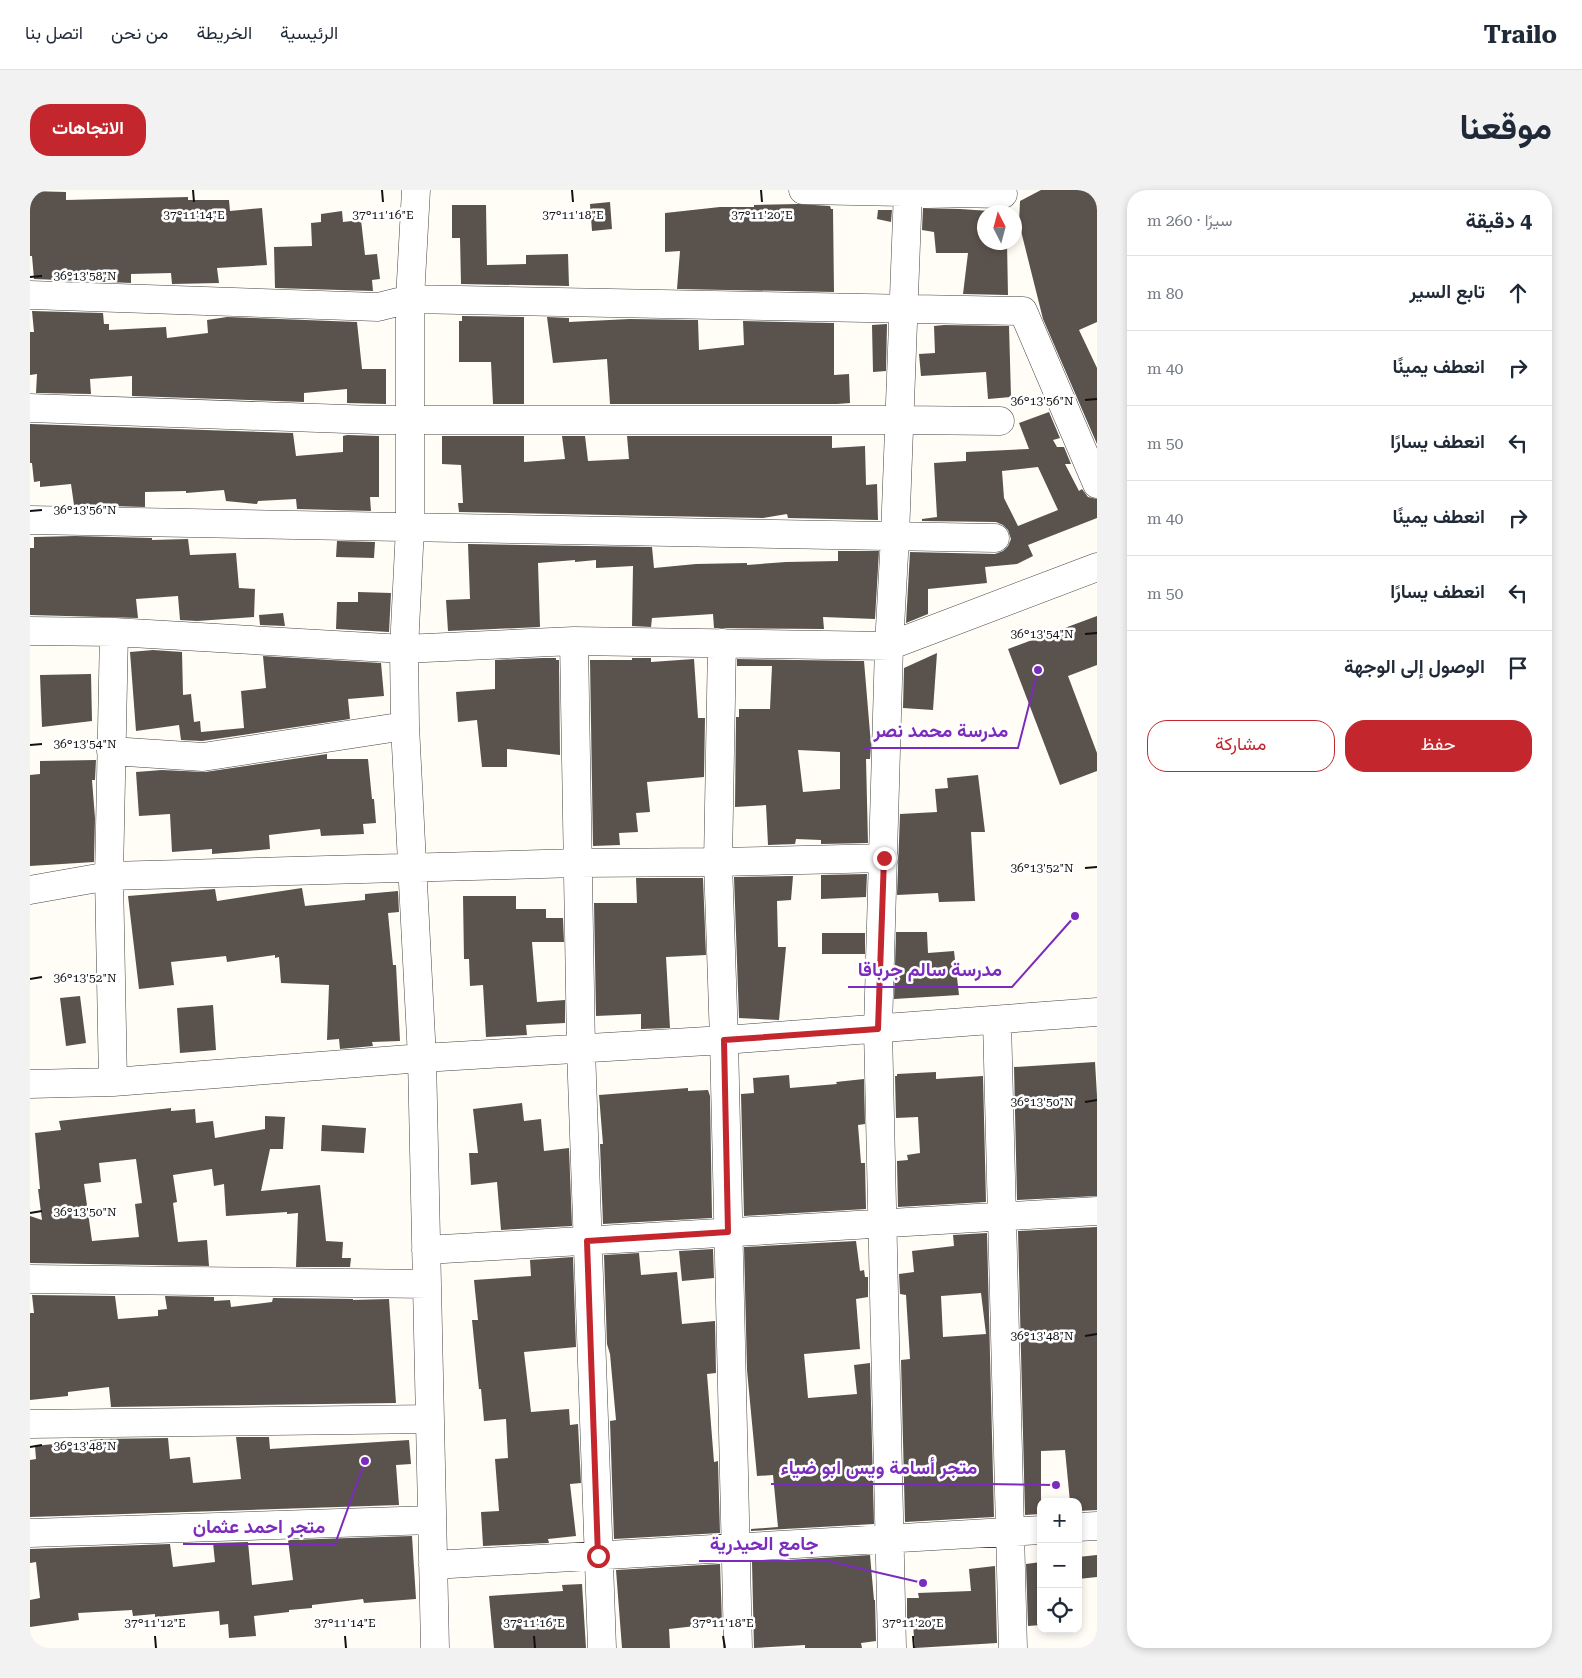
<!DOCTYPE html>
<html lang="ar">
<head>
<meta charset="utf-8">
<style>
	:root { --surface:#fff; --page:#f2f2f3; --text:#1f2937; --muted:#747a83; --line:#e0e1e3; --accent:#c4262e }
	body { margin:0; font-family:"Roboto Serif",Vazirmatn,serif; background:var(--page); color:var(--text); direction:rtl }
	.controls { position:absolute; right:15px; bottom:15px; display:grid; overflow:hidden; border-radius:10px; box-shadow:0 2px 8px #0003 }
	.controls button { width:45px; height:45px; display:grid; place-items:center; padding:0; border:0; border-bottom:1px solid var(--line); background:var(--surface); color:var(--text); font:25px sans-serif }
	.compass { position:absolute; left:947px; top:15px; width:45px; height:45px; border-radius:50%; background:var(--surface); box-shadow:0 2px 8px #0003; rotate:354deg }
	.stop { position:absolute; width:15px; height:15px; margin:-11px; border:4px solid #c4262e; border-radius:50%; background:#fff }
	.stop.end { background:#c4262e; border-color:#fff; box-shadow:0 1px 5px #0008 }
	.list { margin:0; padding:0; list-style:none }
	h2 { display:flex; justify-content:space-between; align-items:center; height:65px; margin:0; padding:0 20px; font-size:21px }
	h2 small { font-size:16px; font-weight:400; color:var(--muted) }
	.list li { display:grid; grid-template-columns:32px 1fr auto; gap:15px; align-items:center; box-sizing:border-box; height:75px; padding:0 20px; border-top:1px solid var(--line) }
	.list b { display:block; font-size:19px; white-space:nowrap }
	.list em { font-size:16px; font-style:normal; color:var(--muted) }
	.actions { display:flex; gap:10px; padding:15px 20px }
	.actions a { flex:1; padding:11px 0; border:1px solid var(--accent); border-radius:20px; text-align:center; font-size:18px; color:var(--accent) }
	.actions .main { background:var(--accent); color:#fff }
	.icon { flex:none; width:28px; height:28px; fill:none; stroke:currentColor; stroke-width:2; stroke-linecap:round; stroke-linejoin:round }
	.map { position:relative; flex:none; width:1067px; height:1458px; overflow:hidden; direction:ltr; border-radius:20px }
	header { display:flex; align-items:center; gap:30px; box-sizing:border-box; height:70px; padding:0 25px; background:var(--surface); border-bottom:1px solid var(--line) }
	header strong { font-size:24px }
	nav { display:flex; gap:28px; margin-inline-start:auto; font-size:18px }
	.intro { display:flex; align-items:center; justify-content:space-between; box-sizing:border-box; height:120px; padding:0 30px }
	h1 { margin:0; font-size:35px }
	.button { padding:12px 22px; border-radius:20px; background:var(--accent); color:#fff; font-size:18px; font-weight:700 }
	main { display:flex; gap:30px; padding:0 30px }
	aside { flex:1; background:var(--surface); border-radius:20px; box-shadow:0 2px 8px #0003 }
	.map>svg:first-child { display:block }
	.building { fill:#5a524d; fill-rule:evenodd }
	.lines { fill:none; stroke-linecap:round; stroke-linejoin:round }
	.minor-casing { stroke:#444; stroke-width:29 }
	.minor { stroke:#fff; stroke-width:28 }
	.route { stroke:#c4262e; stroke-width:6 }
	.ticks { fill:none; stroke:#111; stroke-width:2 }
	.ticks-label { font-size:12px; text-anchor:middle; fill:#111; stroke:#fff; stroke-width:5; stroke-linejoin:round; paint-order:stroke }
	.leader { fill:none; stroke:#7b2cbf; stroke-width:2 }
	.callout-dot { fill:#7b2cbf; stroke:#fff; stroke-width:2 }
	.callout-label { font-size:19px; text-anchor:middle; font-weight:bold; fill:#7b2cbf; stroke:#fff; stroke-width:5; stroke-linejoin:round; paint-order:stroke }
</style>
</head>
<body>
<header>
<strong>Trailo</strong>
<nav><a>الرئيسية</a><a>الخريطة</a><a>من نحن</a><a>اتصل بنا</a></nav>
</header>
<div class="intro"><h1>موقعنا</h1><a class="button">الاتجاهات</a></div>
<main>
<aside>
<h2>4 دقيقة<small>سيرًا · 260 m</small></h2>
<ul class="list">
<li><svg class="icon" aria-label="ahead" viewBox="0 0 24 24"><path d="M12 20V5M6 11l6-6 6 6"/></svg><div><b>تابع السير</b></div><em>80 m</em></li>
<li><svg class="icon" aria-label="right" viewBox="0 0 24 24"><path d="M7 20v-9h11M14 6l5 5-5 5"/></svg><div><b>انعطف يمينًا</b></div><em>40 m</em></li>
<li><svg class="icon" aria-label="left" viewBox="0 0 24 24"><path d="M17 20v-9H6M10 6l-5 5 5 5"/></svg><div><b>انعطف يسارًا</b></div><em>50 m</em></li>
<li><svg class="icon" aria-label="right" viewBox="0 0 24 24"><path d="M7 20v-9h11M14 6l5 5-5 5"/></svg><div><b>انعطف يمينًا</b></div><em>40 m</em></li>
<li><svg class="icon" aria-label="left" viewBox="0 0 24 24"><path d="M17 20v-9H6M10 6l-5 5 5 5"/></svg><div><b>انعطف يسارًا</b></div><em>50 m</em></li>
<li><svg class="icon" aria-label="arrive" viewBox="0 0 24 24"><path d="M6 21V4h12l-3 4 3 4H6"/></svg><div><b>الوصول إلى الوجهة</b></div></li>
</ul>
<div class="actions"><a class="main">حفظ</a><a>مشاركة</a></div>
</aside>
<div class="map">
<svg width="1067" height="1458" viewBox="0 0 1067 1458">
	<rect width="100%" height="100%" fill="#fffdf5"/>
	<path class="building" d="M 1011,0 L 1067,0 L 1067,132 L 1049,140 L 1067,178 L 1067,254 L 1013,129 L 989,33 L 990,11 Z
		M 0,1 L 36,2 L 36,10 L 158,7 L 158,10 L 199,10 L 200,21 L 232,18 L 237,75 L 187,78 L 189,93 L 142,94 L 141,83 L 101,84 L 101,93 L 4,89 L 2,66 L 0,66 Z
		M 580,12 L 582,39 L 562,41 L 560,14 Z
		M 768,14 L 800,16 L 801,19 L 803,19 L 804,102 L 647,99 L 650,61 L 635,62 L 635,23 L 690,17 L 724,17 L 724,15 Z
		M 422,15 L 456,15 L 457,75 L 496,74 L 496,65 L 538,64 L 539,96 L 431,94 L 430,48 L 422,48 Z
		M 893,18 L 930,19 L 975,22 L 954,22 L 954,52 L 977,52 L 978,105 L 933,104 L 938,63 L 906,63 L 904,42 L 892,40 Z
		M 848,20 L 862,20 L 861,32 L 847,29 Z
		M 312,21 L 313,32 L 331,30 L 335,65 L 347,64 L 350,89 L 342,90 L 343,101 L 245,98 L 244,57 L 282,56 L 281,33 L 291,32 L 291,24 Z
		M 2,121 L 73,123 L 74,134 L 79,134 L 79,140 L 136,137 L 137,148 L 178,143 L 177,130 L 197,127 L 327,132 L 332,179 L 356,179 L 356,214 L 317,213 L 317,199 L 274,203 L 274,212 L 102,206 L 102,186 L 60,189 L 61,204 L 6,203 L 7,184 L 0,185 L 0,142 L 4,142 Z
		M 432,126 L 494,127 L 494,214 L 463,214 L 461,172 L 429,172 L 429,131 L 432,131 Z
		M 517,127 L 539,128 L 539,132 L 600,129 L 668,130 L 669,160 L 714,155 L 713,131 L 804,133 L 804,185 L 819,184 L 820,213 L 807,214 L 580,214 L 577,169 L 523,173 Z
		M 857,134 L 856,181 L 843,182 L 842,135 Z
		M 914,135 L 979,136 L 981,207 L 958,209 L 956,182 L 891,186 L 889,164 L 905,163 L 904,136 Z
		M 1019,222 L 1030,248 L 1023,250 L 1027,257 L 1034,257 L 1041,274 L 1035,274 L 1049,301 L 1052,299 L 1058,307 L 1067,309 L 1067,328 L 998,355 L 1003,366 L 987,374 L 955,377 L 957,393 L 898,399 L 898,424 L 876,433 L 880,362 L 965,364 L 973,361 L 978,356 L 981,349 L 978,340 L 973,335 L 966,332 L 892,331 L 892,329 L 907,327 L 904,273 L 936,271 L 936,262 L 999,259 L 989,233 ZM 1008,277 L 1028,320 L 988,336 L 974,308 L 972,281 Z
		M 0,234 L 263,243 L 266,266 L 313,262 L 313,246 L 317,245 L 349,246 L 349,307 L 340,307 L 341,321 L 267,319 L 266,309 L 228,311 L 227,314 L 196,311 L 194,300 L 156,303 L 156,301 L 115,302 L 115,317 L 44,315 L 41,294 L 10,297 L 10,291 L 4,292 L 2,273 L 0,273 Z
		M 412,246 L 494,246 L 494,272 L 535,269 L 532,246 L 555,246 L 558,271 L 599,269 L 597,246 L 802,246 L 802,258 L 835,256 L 836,295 L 847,294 L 848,330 L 758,328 L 757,324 L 733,328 L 429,322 L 428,313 L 433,313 L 431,275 L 412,274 Z
		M 45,346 L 122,348 L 122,350 L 158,349 L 160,365 L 206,363 L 209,398 L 225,399 L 224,427 L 167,431 L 150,430 L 148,406 L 106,409 L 108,428 L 0,425 L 0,358 L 4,358 L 4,347 Z
		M 307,351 L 345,352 L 344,368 L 306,367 Z
		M 438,354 L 622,357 L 624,378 L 666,374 L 717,373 L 717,375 L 756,372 L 808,371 L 808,361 L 849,361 L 845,429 L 793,427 L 794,439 L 684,438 L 683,424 L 622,428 L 621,437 L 602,436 L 603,376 L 566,378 L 566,370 L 545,372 L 545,370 L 508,373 L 510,437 L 418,441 L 416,410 L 440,409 Z
		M 328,402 L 361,403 L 359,442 L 306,439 L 307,412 L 328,412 Z
		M 253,423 L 255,436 L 230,435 L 229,425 Z
		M 1067,426 L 1067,475 L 1038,486 L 1067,563 L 1067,581 L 1030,595 L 978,459 Z
		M 123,460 L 152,462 L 153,505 L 161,504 L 164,532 L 170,531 L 171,542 L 214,538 L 211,501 L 236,498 L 233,466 L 351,473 L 354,506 L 318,509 L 320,529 L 172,551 L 151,550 L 149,535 L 106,541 L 100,462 Z
		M 907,463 L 903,520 L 873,518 L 874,478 Z
		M 512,468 L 526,468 L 526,470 L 529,470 L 530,565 L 477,559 L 477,577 L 452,577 L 447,530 L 428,532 L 426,502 L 465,499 L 465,470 Z
		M 602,468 L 621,468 L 621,472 L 664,469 L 668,528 L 675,528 L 674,587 L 617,592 L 620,622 L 606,623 L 608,642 L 589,643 L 590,655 L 563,656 L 560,470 L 602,470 Z
		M 707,469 L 834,471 L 841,555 L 840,569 L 836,569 L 838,653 L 791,654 L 791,650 L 766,649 L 765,654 L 738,655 L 736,615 L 705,617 L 706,527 L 709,527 L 709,519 L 740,519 L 742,476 L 707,476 ZM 768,560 L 810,562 L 810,599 L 773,602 Z
		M 61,484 L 62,531 L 12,537 L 10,485 Z
		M 297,564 L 297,569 L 338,569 L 342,609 L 344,609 L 346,633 L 333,634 L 334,644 L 291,646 L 290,639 L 239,645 L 240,659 L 182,664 L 182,659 L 142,662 L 140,624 L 109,626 L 106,582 L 132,580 L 175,582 Z
		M 66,570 L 65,590 L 62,590 L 65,628 L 64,672 L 0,676 L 0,585 L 10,584 L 10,571 Z
		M 948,585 L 955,642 L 941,642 L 945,711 L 909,712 L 908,703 L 867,705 L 870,624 L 907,622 L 905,599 L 918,598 L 917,588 Z
		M 837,684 L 836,707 L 791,709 L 791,685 Z
		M 763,686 L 761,710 L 747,711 L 748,757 L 756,757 L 749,830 L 709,828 L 704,687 Z
		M 606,688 L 673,688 L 676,765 L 636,767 L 640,838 L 611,839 L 611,824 L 566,826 L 564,713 L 607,713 Z
		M 272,698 L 275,716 L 335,710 L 335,704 L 368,701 L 369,722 L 358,723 L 363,775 L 366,775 L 370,851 L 342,852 L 343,856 L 310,859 L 309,849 L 297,850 L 299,795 L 251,793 L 249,767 L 245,768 L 245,765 L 197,772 L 196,766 L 141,772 L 144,795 L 109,799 L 98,706 L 185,699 L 187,711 Z
		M 433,706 L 486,706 L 486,719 L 516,719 L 516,728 L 533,728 L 534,752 L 502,752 L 507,812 L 535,810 L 535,833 L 496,835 L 497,845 L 456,847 L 453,795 L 440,796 L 439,769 L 434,769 Z
		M 866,742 L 897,742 L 898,763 L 924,761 L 929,805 L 864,809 Z
		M 792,743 L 835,743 L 835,764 L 792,764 Z
		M 50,806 L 56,853 L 36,856 L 30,808 Z
		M 183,815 L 186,860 L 150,863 L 147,818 Z
		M 1065,872 L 1067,906 L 1067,1006 L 987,1010 L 984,877 Z
		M 906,882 L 906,889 L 953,886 L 956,1012 L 868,1017 L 867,971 L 878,970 L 877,965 L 890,963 L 888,927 L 866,928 L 865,886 L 867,886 L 867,884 Z
		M 759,885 L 760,898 L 807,894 L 806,892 L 834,889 L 835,934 L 828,935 L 831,973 L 835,973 L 836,1019 L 714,1026 L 711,904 L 724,903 L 723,888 Z
		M 658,898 L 658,901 L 678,900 L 680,906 L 682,1028 L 573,1034 L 570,954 L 573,954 L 569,905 Z
		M 492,913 L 494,931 L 511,929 L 514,961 L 539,958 L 542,1036 L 471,1040 L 467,992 L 441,995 L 439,963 L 448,963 L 443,919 Z
		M 141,918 L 141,921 L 165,919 L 166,933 L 183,931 L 185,948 L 235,939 L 235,926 L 255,927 L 253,959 L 240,959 L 231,1001 L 290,995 L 296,1051 L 313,1052 L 312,1068 L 321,1068 L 320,1077 L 266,1077 L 268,1023 L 257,1024 L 257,1022 L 196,1026 L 194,994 L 184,996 L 182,979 L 143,985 L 147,1012 L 143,1013 L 148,1052 L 177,1050 L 179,1076 L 0,1073 L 0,1026 L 12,1030 L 8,999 L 10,999 L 5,943 L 31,940 L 29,931 ZM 106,969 L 112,1013 L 105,1014 L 109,1047 L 62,1051 L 54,994 L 71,992 L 69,973 Z
		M 292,935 L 336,938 L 334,963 L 291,961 Z
		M 1067,1037 L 1067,1320 L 1048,1321 L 1048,1312 L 1040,1312 L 1035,1260 L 1011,1261 L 1011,1324 L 995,1325 L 988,1041 Z
		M 957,1043 L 964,1327 L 875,1332 L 871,1170 L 880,1169 L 876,1105 L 870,1104 L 869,1084 L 884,1082 L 882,1061 L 924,1056 L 923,1045 ZM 951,1103 L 956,1144 L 913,1147 L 911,1106 Z
		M 826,1051 L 830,1081 L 834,1080 L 835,1087 L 838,1087 L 838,1107 L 826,1109 L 830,1159 L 774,1164 L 778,1208 L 827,1204 L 824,1175 L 840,1173 L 844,1334 L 721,1341 L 721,1339 L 748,1337 L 743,1285 L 727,1286 L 717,1180 L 714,1057 Z
		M 683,1059 L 684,1088 L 652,1091 L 649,1061 Z
		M 609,1063 L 611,1085 L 647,1082 L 652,1134 L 685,1131 L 686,1183 L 677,1184 L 684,1272 L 688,1271 L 690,1343 L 584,1349 L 580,1231 L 586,1230 L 580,1164 L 577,1154 L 574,1065 Z
		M 543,1067 L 546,1157 L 494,1162 L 501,1222 L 539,1219 L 540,1235 L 548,1234 L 551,1293 L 540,1294 L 546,1346 L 518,1349 L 519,1353 L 453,1356 L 451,1322 L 469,1321 L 465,1269 L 478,1268 L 476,1229 L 454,1231 L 451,1199 L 449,1199 L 442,1130 L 448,1130 L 444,1090 L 501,1086 L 500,1070 Z
		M 2,1105 L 85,1106 L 88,1129 L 128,1126 L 128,1120 L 137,1119 L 135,1106 L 184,1107 L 184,1111 L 200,1110 L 201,1117 L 242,1112 L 243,1108 L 323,1109 L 323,1110 L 359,1109 L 366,1213 L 81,1217 L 79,1197 L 38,1202 L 38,1206 L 0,1210 L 0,1123 L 4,1123 Z
		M 206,1247 L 239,1247 L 240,1259 L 379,1250 L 381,1274 L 366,1275 L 369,1315 L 0,1327 L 0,1270 L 6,1269 L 5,1256 L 71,1249 L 138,1248 L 140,1269 L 160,1267 L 163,1293 L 211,1289 Z
		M 382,1346 L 386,1409 L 334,1413 L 333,1409 L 282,1415 L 282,1418 L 259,1420 L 259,1422 L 224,1426 L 226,1446 L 199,1448 L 198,1434 L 190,1435 L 189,1421 L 125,1427 L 125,1424 L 103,1426 L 102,1420 L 48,1423 L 49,1430 L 0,1437 L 0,1410 L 10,1408 L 6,1372 L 0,1373 L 0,1359 L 140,1354 L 143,1377 L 185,1372 L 183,1353 L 218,1352 L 222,1395 L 263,1390 L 258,1350 Z
		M 840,1365 L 844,1410 L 845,1410 L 846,1451 L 831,1453 L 832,1458 L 775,1458 L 775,1455 L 724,1458 L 722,1372 Z
		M 1067,1365 L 1067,1387 L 1048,1389 L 1048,1367 Z
		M 1011,1372 L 1011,1435 L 998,1436 L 996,1374 Z
		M 690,1374 L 692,1433 L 639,1439 L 640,1458 L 592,1458 L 586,1380 Z
		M 965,1376 L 967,1453 L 885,1458 L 883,1435 L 877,1436 L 877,1408 L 889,1408 L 888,1403 L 941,1401 L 939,1379 Z
		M 552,1394 L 556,1458 L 464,1458 L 459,1406 L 533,1401 L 532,1395 Z"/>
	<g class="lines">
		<g class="minor-casing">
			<path id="minor" d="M 386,0 L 380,109 L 380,337 L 374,459 L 375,536 L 392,868 L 405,1458
				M 773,0 L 973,4
				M 0,105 L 348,117 L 380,109 L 993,121 L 1067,294
				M 0,218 L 344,230 L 870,230 L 970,231
				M 0,330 L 965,348
				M 0,441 L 84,442 L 374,459 L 544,451 L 859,456 L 1067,377
				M 544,451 L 551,859 L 572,1458
				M 692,453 L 688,672 L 694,850 L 708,1458
				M 81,561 L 173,567 L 375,536
				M 0,700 L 79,686 L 548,673 L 688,672 L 854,668
				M 967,831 L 983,1458
				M 83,892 L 79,686 L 84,442
				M 0,894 L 83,892 L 392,868 L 694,850 L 1067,822
				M 396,1060 L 1067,1021
				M 0,1089 L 397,1094
				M 0,1234 L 400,1229
				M 1048,1337 L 1067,1336
				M 0,1343 L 402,1330
				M 403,1375 L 1011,1340
				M 862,1458 L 848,839 L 859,456 L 865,346 L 878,0"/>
		</g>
		<use href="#minor" class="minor"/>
	</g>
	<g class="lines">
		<path class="route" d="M 568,1366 L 557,1051 L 698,1042 L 694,850 L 848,839 L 854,668"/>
	</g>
	<path class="ticks" d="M 163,0 L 164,12M 352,0 L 353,12M 542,0 L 543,12M 731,0 L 732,12M 0,87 L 12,86M 1055,210 L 1067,209M 0,321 L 12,320M 1055,444 L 1067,443M 0,555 L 12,554M 1055,678 L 1067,677M 0,789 L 12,787M 1055,912 L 1067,910M 0,1023 L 12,1021M 1055,1146 L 1067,1144M 0,1257 L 12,1255M 125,1446 L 126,1458M 315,1446 L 316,1458M 504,1446 L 505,1458M 693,1446 L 695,1458M 883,1446 L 884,1458"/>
	<g class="ticks-label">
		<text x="164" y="29">37°11'14"E</text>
		<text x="353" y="29">37°11'16"E</text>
		<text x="543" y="29">37°11'18"E</text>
		<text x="732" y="29">37°11'20"E</text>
		<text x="55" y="90">36°13'58"N</text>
		<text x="1012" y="215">36°13'56"N</text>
		<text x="55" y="324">36°13'56"N</text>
		<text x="1012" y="448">36°13'54"N</text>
		<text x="55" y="558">36°13'54"N</text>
		<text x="1012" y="682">36°13'52"N</text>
		<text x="55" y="792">36°13'52"N</text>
		<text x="1012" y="916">36°13'50"N</text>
		<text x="55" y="1026">36°13'50"N</text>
		<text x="1012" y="1150">36°13'48"N</text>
		<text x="55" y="1260">36°13'48"N</text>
		<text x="125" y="1437">37°11'12"E</text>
		<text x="315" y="1437">37°11'14"E</text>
		<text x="504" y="1437">37°11'16"E</text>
		<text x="693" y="1437">37°11'18"E</text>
		<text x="883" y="1437">37°11'20"E</text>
	</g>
	<path class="leader" d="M1008 480L988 558H833M1045 726L982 797H818M1026 1295L957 1294H741M335 1271L305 1354H153M893 1393L798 1371H669"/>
	<g class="callout-dot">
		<circle cx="1008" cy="480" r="5"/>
		<circle cx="1045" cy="726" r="5"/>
		<circle cx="1026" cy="1295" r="5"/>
		<circle cx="335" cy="1271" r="5"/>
		<circle cx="893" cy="1393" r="5"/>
	</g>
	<g class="callout-label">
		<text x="911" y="547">مدرسة محمد نصر</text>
		<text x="900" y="786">مدرسة سالم جرباقا</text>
		<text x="849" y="1284">متجر أسامة ويس ابو ضياء</text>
		<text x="229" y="1343">متجر احمد عثمان</text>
		<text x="734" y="1360">جامع الحيدرية</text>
	</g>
</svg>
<div class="controls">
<button>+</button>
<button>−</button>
<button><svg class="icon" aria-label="locate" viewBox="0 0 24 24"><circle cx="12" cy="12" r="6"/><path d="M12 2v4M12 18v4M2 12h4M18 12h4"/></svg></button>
</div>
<svg class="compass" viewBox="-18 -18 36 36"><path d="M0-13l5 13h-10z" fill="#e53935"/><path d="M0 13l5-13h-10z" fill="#747a83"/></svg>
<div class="stop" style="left:568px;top:1366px"></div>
<div class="stop end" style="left:854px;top:668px"></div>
</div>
</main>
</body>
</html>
